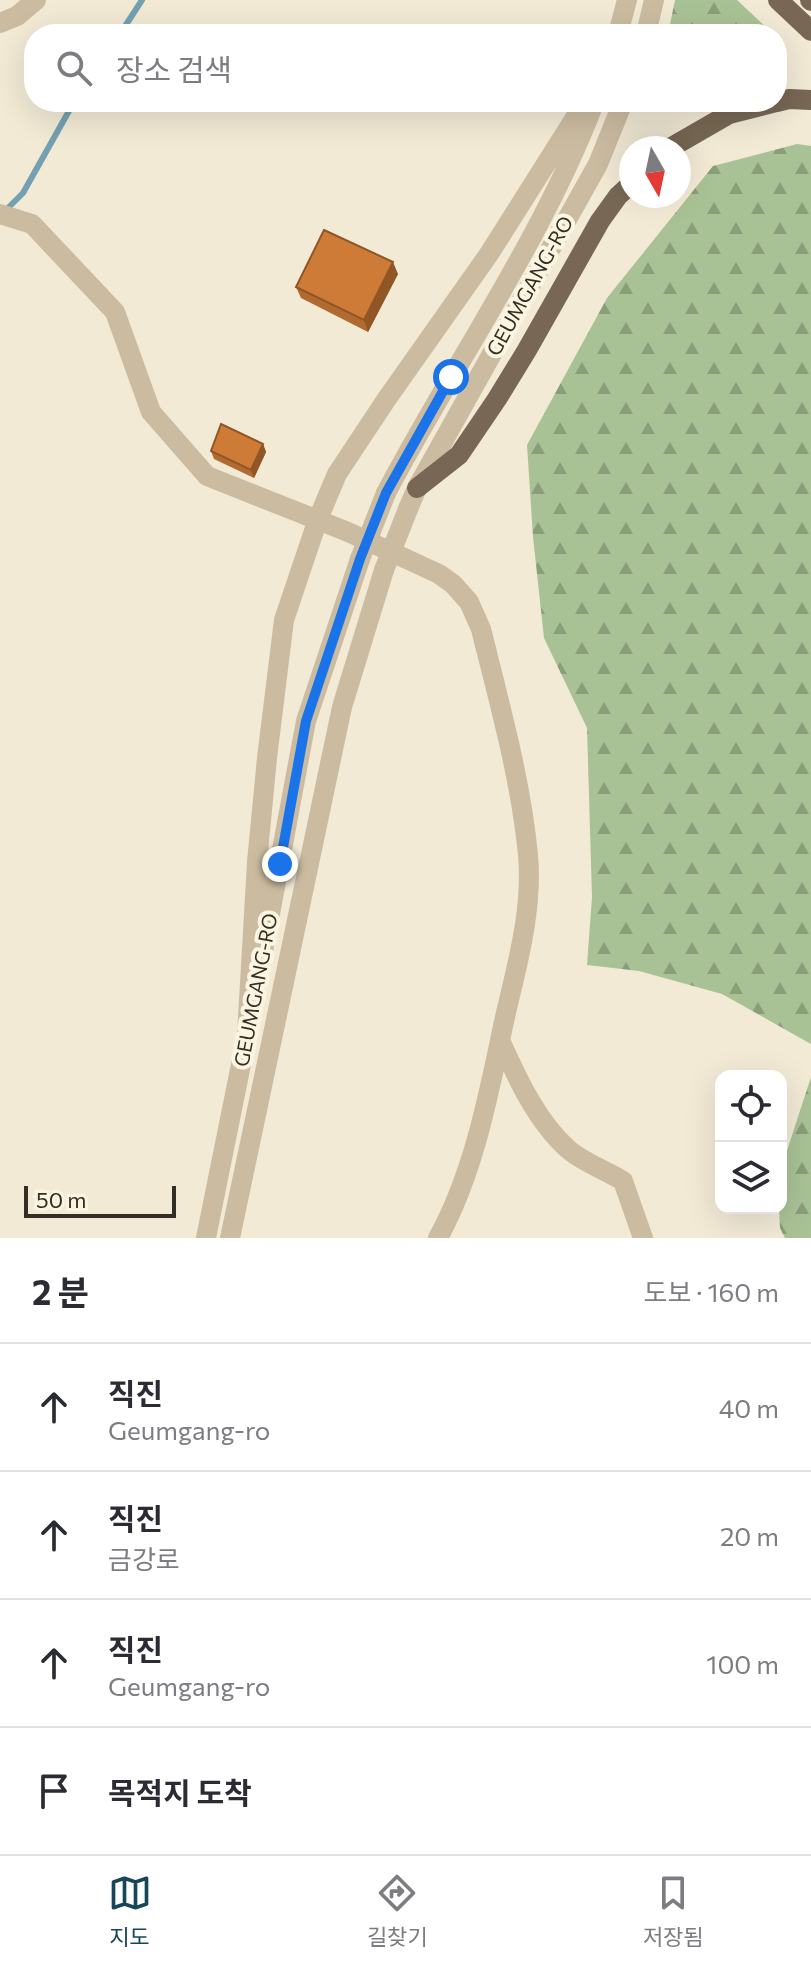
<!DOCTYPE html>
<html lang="ko">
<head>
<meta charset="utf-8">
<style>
	:root { --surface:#fff; --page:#f2f2f3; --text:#2b2b33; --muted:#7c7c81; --line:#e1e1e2; --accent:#184658 }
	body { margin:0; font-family:Commissioner,"Noto Sans KR",sans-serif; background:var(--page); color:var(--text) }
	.controls { position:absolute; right:24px; bottom:24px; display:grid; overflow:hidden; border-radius:16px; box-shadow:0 8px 32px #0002 }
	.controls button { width:72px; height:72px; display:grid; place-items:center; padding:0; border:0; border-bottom:2px solid var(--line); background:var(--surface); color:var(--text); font:40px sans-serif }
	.compass { position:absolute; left:619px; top:136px; width:72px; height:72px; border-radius:50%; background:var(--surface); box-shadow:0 8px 32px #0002; rotate:171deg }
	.scale { position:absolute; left:24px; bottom:20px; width:152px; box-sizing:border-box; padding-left:8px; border:4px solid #342d24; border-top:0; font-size:22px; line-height:28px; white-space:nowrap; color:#342d24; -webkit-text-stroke:6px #faf4e1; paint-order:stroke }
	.stop { position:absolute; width:24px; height:24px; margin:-18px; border:6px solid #1a73e8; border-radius:50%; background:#fff }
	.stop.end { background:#1a73e8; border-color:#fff; box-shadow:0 2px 8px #0008 }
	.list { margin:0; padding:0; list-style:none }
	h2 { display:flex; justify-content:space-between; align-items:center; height:104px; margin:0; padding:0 32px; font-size:34px }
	h2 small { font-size:26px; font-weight:400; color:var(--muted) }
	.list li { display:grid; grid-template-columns:52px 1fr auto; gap:24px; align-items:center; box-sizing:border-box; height:128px; padding:0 32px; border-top:2px solid var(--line) }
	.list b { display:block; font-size:30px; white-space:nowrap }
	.list p { margin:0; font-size:26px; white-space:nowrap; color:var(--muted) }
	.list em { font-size:26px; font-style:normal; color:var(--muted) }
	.icon { flex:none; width:44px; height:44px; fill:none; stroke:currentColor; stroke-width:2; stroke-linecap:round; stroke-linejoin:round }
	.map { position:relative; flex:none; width:811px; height:1238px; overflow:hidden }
	.search { position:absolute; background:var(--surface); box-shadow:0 8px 32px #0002; left:24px; right:24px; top:24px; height:88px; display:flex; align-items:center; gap:20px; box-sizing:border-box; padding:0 28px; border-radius:32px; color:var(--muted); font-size:30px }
	.sheet { height:616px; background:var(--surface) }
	nav { display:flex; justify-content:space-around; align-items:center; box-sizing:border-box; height:112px; border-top:2px solid var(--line); background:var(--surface); font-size:22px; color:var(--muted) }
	nav a { display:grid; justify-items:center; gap:4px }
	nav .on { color:var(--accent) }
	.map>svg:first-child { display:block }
	.forest { fill:url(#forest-firs) }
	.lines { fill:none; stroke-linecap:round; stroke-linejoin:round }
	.stream { stroke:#73a1b1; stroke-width:6 }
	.minor { stroke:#cbbca1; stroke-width:20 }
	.major { stroke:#776754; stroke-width:20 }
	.minor-bridge { stroke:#cbbca1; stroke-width:20 }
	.wall { fill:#b16a2f }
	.shaded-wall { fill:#905626 }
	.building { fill:#ce7b37; stroke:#905626; stroke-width:2 }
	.route { stroke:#1a73e8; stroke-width:10 }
	.labels { text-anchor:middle; stroke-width:8; stroke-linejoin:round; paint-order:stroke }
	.street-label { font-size:20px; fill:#342d24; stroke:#faf4e1 }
</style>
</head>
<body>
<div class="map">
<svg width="811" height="1238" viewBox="0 0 811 1238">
	<defs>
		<pattern id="forest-firs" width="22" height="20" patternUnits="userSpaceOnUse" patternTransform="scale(2)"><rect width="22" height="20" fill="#a9c295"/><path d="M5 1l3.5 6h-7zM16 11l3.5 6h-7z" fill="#8a9e79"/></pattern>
	</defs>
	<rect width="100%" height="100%" fill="#f2ead5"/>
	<path class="forest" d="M 675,0 L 737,0 L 770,31 L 769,34 L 668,34 Z
		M 797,144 L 811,146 L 811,1044 L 722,994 L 639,971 L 587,965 L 592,897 L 587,728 L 544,638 L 533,537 L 527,445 L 607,298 L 713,166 Z
		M 811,1077 L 811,1238 L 785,1238 L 780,1228 L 779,1208 L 781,1208 L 781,1169 Z"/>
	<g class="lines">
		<path class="stream" d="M 120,34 L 142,0
			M 5,211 L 23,193 L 74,102"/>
		<path class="minor" d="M 0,23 L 17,16 L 36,0
			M 618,34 L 627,0
			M 646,34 L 654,0
			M 0,214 L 32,224 L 115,312 L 151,412 L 207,476 L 348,532 L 439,574 L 453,584 L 469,602 L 481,629 C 499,702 521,780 528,855 C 533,910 517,965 505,1017 C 489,1091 475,1171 438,1238
			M 386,493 C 454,364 541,241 593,106
			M 408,509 L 417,488 L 598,164 L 623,102
			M 261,962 L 306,721 L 360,559
			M 247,1035 L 257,862 L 267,758 L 284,620 L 318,519 L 337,474 L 386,400 L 489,254 L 585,102
			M 500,1040 C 517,1078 537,1122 569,1150 C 584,1163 606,1170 623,1181 L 643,1238
			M 206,1238 L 249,1025
			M 230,1238 L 342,707 L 384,570"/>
		<path class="major" d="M 778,0 L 811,31
			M 810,0 L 811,1
			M 777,102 L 789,99 L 811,100
			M 670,148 L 729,114 L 776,102
			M 417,488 L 459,455 L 497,399 L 527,350 L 600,221 L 618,196 L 631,184"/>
		<path class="minor-bridge" d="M 360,559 L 386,493
			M 384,570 L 408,509"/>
	</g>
	<path class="wall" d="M 398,274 L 368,332 L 301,298 L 296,287 Z
		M 263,444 L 266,452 L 254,478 L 214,459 L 211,451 Z"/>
	<path class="shaded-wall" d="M 393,262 L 398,274 L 368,332 L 364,320 Z
		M 263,444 L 266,452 L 254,478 L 251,470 Z"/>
	<path class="building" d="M 324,230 L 393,262 L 364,320 L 296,287 Z
		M 221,424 L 263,444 L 251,470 L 211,451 Z"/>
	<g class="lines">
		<path class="route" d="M 280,864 L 306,721 L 360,559 L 386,493 L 451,377"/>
	</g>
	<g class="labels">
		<g class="street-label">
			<text transform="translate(530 286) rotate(-61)" y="7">GEUMGANG-RO</text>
			<text transform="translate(256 990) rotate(-79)" y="7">GEUMGANG-RO</text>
		</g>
	</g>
</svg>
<div class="controls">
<button><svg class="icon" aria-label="locate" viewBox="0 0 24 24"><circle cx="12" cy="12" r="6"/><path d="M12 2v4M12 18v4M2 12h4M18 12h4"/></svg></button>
<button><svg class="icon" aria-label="layers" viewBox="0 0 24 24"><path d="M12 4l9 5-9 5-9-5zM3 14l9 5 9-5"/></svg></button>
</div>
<svg class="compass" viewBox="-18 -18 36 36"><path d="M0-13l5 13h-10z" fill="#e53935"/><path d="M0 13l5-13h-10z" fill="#7c7c81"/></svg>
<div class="scale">50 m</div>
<div class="stop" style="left:451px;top:377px"></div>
<div class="stop end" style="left:280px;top:864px"></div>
<div class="search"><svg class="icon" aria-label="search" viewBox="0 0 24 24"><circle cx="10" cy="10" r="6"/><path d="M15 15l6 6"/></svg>장소 검색</div>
</div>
<section class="sheet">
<h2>2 분<small>도보 · 160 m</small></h2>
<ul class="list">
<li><svg class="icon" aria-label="ahead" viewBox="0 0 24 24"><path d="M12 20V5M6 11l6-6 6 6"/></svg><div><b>직진</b><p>Geumgang-ro</p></div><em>40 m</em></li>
<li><svg class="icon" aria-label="ahead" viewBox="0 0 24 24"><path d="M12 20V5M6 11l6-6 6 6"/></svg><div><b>직진</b><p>금강로</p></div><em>20 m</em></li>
<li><svg class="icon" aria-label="ahead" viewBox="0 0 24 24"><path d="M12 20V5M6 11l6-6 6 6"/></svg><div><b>직진</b><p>Geumgang-ro</p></div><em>100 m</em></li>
<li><svg class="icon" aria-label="arrive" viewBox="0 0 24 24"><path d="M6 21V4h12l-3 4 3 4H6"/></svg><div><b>목적지 도착</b></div></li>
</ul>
</section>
<nav>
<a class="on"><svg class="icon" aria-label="map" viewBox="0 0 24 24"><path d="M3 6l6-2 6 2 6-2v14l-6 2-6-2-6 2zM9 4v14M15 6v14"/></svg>지도</a>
<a><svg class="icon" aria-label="directions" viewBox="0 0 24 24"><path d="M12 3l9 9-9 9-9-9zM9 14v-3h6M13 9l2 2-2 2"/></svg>길찾기</a>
<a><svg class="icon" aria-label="saved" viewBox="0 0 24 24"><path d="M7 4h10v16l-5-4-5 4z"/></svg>저장됨</a>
</nav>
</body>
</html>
